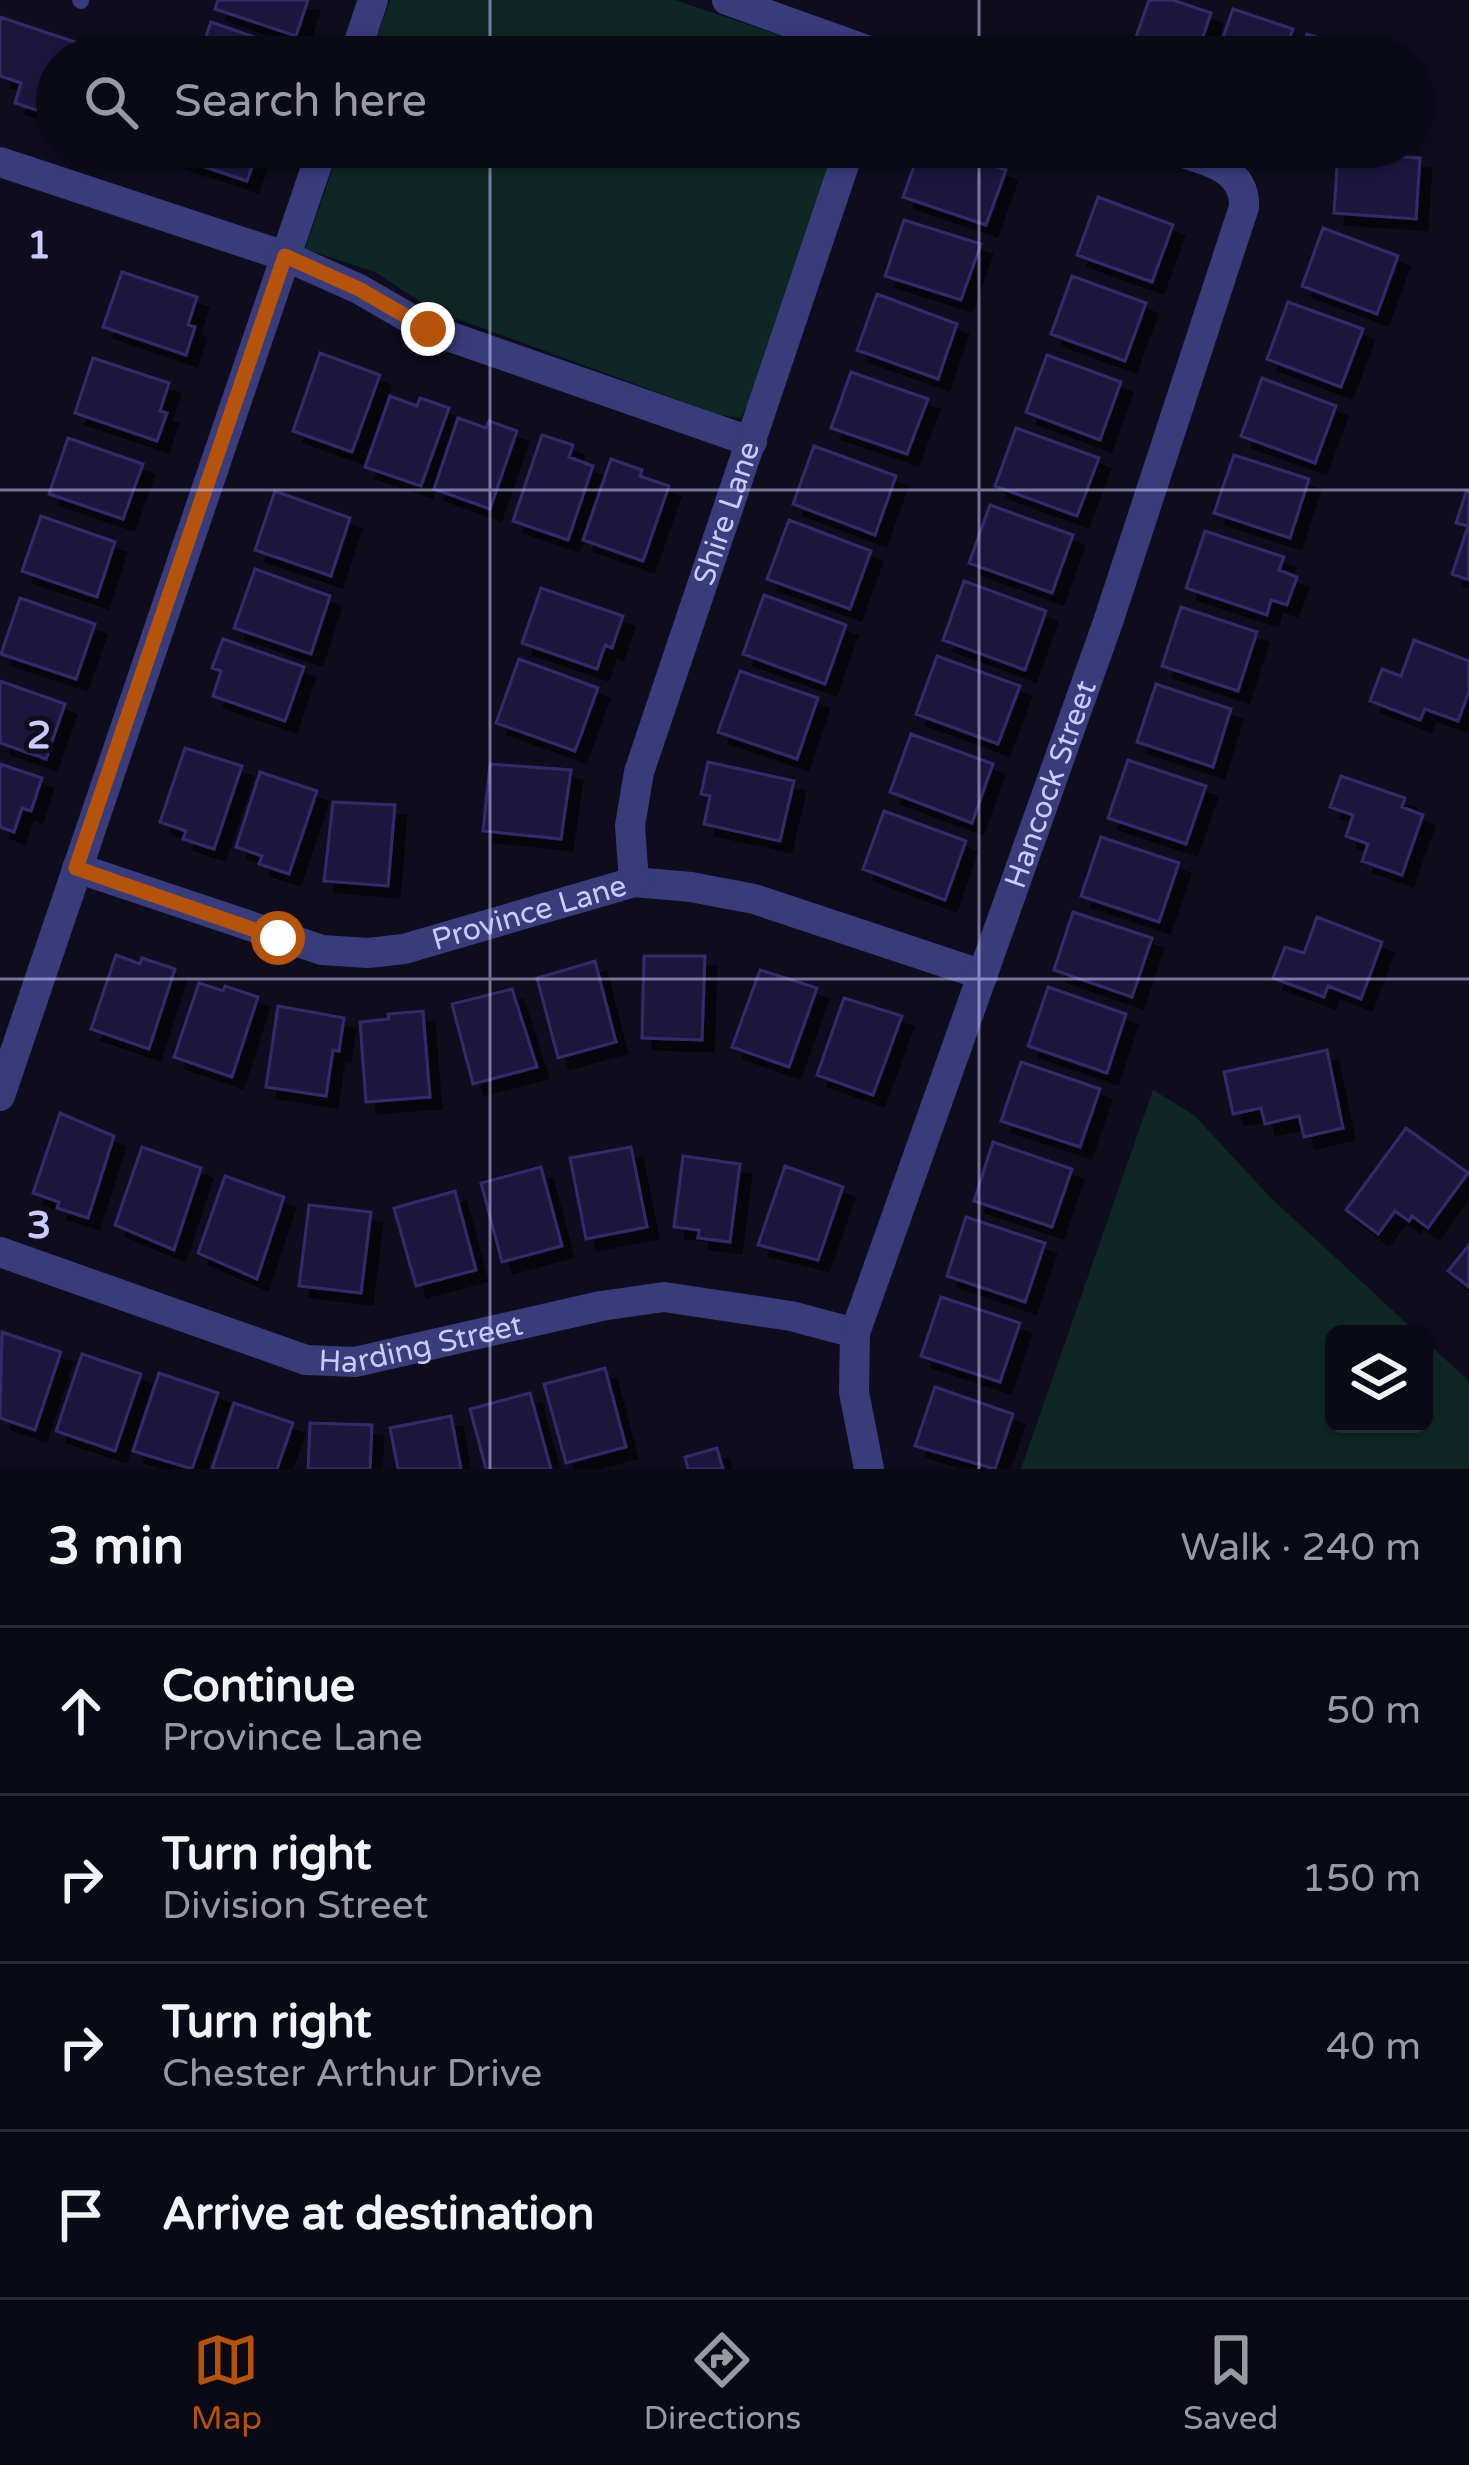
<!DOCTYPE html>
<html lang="en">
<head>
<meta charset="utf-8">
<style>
	:root { --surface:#0a0916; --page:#13121f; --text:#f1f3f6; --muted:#999aa1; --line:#2a2a35; --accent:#b45309 }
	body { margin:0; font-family:"Varela Round",sans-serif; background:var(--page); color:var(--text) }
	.controls { position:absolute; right:36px; bottom:36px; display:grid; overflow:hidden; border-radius:18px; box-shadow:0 3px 9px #0004 }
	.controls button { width:108px; height:108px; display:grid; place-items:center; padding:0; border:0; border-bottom:3px solid var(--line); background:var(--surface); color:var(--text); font:60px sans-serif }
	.stop { position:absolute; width:36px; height:36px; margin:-27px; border:9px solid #b45309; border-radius:50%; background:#fff }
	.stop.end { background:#b45309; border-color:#fff; box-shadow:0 3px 12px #0008 }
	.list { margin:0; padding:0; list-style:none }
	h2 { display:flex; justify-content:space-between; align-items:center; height:156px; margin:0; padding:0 48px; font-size:51px }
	h2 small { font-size:39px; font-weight:400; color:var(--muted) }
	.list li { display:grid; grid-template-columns:78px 1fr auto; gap:36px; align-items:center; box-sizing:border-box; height:168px; padding:0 48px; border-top:3px solid var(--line) }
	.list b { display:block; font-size:45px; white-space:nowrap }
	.list p { margin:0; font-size:39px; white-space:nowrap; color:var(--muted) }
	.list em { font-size:39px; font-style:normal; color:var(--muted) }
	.icon { flex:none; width:66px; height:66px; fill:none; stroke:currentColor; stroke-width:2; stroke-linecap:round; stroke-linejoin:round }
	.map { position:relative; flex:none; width:1469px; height:1469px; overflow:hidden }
	.search { position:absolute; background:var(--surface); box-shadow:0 3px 9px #0004; left:36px; right:36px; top:36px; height:132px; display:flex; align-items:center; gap:30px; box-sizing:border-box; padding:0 42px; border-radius:66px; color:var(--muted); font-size:45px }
	.sheet { height:828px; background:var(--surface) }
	nav { display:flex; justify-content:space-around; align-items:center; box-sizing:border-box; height:168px; border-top:3px solid var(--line); background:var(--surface); font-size:33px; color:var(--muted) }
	nav a { display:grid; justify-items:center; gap:6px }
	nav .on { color:var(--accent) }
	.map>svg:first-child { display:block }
	.green { fill:#0f2724 }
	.building { fill:#1d193d; stroke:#322b69; stroke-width:3; filter:url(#shadow) }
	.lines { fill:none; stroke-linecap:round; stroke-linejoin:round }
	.service { stroke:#383c7b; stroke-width:16 }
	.minor { stroke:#383c7b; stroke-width:30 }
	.route { stroke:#b45309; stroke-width:15 }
	.grid { fill:none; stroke:#cbcafd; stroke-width:3; stroke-opacity:0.55 }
	.labels { text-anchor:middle; stroke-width:10; stroke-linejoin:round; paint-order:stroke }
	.street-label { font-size:30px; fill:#cbcafd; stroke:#0e0c1d }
	.grid-label { font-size:39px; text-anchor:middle; font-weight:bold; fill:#cbcafd; stroke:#0e0c1d; stroke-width:10; stroke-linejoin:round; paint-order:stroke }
</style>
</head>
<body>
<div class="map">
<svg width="1469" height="1469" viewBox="0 0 1469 1469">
	<defs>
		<filter id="shadow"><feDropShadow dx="11" dy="11" stdDeviation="0" flood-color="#0009"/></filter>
	</defs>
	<rect width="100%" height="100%" fill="#0e0c1d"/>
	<path class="green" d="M 390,0 L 675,0 L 844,57 L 370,57 Z
		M 340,147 L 836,147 L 751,399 L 740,418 L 720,415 L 433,310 L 375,272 L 305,249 Z
		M 1153,1090 L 1194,1115 L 1270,1197 L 1418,1334 L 1334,1334 L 1334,1424 L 1424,1424 L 1424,1340 L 1469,1381 L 1469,1469 L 1021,1469 Z"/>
	<path class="building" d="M 218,0 L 308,0 L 296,36 L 215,9 Z
		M 1149,0 L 1173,0 L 1211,13 L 1196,57 L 1129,57 Z
		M 1233,9 L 1293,29 L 1283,57 L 1216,57 Z
		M 0,17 L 75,42 L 70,57 L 57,57 L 57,93 L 52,108 L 39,104 L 36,110 L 15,103 L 21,83 L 0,76 Z
		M 211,22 L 292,50 L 289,57 L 199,57 Z
		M 1307,34 L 1367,54 L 1366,57 L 1299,57 Z
		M 169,147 L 259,147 L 247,181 L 166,154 Z
		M 921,147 L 940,147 L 1006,170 L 986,225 L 903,197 Z
		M 1338,153 L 1420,158 L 1416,219 L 1334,213 Z
		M 1098,197 L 1173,225 L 1152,282 L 1077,255 Z
		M 904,220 L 981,244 L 961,300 L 885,276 Z
		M 1323,228 L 1398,256 L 1377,314 L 1302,286 Z
		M 122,272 L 197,297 L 188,325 L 195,327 L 186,355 L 103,327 Z
		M 1072,276 L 1146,303 L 1125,361 L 1051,334 Z
		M 877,294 L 957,324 L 938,379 L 857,350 Z
		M 1288,302 L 1363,329 L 1341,387 L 1267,359 Z
		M 320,353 L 380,375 L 352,452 L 293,431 Z
		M 1047,355 L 1121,382 L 1100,440 L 1026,412 Z
		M 93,358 L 169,383 L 160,411 L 167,413 L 157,441 L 75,413 Z
		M 851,372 L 928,399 L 907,454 L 831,428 Z
		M 1262,378 L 1336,406 L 1315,463 L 1241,436 Z
		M 390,396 L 417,406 L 420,398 L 449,408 L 421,486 L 365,467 Z
		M 458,418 L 486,428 L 489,421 L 517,431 L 490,509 L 434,489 Z
		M 1016,428 L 1099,458 L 1077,516 L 995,486 Z
		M 542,435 L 573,445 L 569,457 L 593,466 L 568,540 L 513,521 Z
		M 68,438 L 143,464 L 123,519 L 49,494 Z
		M 814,446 L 896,476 L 875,535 L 793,504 Z
		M 1234,455 L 1309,479 L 1290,538 L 1214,513 Z
		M 611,459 L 642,470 L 640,476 L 669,486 L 643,561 L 583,540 Z
		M 275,491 L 350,518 L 331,576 L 255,550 Z
		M 1466,492 L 1469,493 L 1469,580 L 1452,574 L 1468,526 L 1456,523 Z
		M 990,505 L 1073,535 L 1052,593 L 969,563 Z
		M 41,516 L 115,542 L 97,597 L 22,571 Z
		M 789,520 L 871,551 L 850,609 L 767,579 Z
		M 1205,531 L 1284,557 L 1279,570 L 1297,577 L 1287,605 L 1271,600 L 1267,615 L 1186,588 Z
		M 255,569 L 330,596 L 311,654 L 234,628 Z
		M 964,581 L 1046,611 L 1025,670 L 943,640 Z
		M 541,588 L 623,616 L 612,648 L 605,645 L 597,669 L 522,643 Z
		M 764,595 L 846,625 L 825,684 L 743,654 Z
		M 20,598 L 95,624 L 76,679 L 1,654 Z
		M 1181,607 L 1257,632 L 1238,691 L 1162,666 Z
		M 223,639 L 304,667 L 285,721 L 213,696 L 221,671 L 212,668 Z
		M 1414,640 L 1469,661 L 1469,692 L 1458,721 L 1425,709 L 1420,720 L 1370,701 L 1382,669 L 1401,676 Z
		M 937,656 L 1020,686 L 998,744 L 916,714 Z
		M 519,659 L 598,688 L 575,751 L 496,723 Z
		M 740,671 L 818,698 L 797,759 L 718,732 Z
		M 0,681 L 65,704 L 46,759 L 0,743 Z
		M 1156,684 L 1231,709 L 1213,767 L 1137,742 Z
		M 911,734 L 993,764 L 972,823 L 890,792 Z
		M 185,748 L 242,766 L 214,849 L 183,839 L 186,831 L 160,822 Z
		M 1128,760 L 1206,786 L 1186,844 L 1108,818 Z
		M 708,762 L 794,781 L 780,841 L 704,824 L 710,796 L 701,794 Z
		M 0,764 L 42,778 L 31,811 L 22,808 L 14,832 L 0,827 Z
		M 490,764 L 571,770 L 561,839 L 483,831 Z
		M 260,772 L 317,791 L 289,874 L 259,864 L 262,856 L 236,847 Z
		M 1341,776 L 1405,798 L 1402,807 L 1423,815 L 1402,875 L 1362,861 L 1368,844 L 1346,836 L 1353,815 L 1330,807 Z
		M 333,802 L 395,805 L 388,886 L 324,881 Z
		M 884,811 L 966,841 L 945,900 L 863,869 Z
		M 1101,837 L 1179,863 L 1159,922 L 1081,896 Z
		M 1073,912 L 1152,938 L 1132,997 L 1054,970 Z
		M 1317,917 L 1382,942 L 1361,999 L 1328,986 L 1324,997 L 1273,978 L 1285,947 L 1304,953 Z
		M 116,955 L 140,964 L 142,958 L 175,969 L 149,1049 L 91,1029 Z
		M 644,956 L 705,956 L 702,1040 L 642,1038 Z
		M 595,961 L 616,1042 L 558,1058 L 537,978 Z
		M 760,970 L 817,988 L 789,1067 L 732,1047 Z
		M 199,983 L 223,991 L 225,986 L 258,997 L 232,1077 L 174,1057 Z
		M 1048,987 L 1126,1014 L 1107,1073 L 1028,1046 Z
		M 512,989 L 537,1067 L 473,1084 L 452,1004 Z
		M 844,998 L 902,1016 L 873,1095 L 817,1075 Z
		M 278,1006 L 344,1018 L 339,1051 L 333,1050 L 326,1096 L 266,1087 Z
		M 423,1011 L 430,1097 L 366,1102 L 360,1022 L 389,1019 L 388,1014 Z
		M 1327,1050 L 1343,1128 L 1304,1137 L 1299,1116 L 1265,1124 L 1261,1108 L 1233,1114 L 1224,1072 Z
		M 1021,1062 L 1100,1089 L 1080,1147 L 1001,1121 Z
		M 60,1113 L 114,1136 L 88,1218 L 57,1208 L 59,1202 L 33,1193 Z
		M 1406,1128 L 1468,1173 L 1428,1228 L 1412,1216 L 1409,1221 L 1395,1211 L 1378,1234 L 1346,1210 Z
		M 993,1142 L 1072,1169 L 1052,1227 L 974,1201 Z
		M 142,1147 L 201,1168 L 174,1250 L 115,1225 Z
		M 631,1147 L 647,1227 L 586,1239 L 570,1158 Z
		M 683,1156 L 740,1164 L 730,1242 L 698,1238 L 699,1230 L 674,1227 Z
		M 785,1166 L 843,1187 L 818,1260 L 758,1245 Z
		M 541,1167 L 562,1246 L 502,1262 L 481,1183 Z
		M 225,1176 L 284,1197 L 257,1279 L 198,1253 Z
		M 455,1191 L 476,1270 L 416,1286 L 394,1208 Z
		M 309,1205 L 371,1212 L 361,1293 L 299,1286 Z
		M 966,1217 L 1045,1243 L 1025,1302 L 947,1276 Z
		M 1469,1245 L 1469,1287 L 1448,1271 Z
		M 941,1297 L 1020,1323 L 1000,1382 L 921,1356 Z
		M 2,1332 L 61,1352 L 35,1430 L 0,1418 Z
		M 82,1354 L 141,1374 L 115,1451 L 56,1431 Z
		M 605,1368 L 626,1447 L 566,1463 L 544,1384 Z
		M 159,1373 L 218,1393 L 192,1469 L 133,1451 Z
		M 935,1387 L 1013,1414 L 995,1469 L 915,1446 Z
		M 530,1393 L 551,1469 L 486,1469 L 470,1409 Z
		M 234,1403 L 293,1423 L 277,1469 L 212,1469 Z
		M 451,1416 L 461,1469 L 398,1469 L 390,1428 Z
		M 310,1423 L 372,1425 L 370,1469 L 308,1469 Z
		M 717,1448 L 723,1469 L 688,1469 L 685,1457 Z"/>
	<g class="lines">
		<path class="service" d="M 80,0 L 81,1"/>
		<g class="minor">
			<path d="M 727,0 L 886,57"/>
			<path d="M 354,57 L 373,0"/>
			<path d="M 0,162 L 285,256 L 359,289 L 428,329 L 752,442"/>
			<path id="s1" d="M 77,868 L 322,950 L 368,953 L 404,949 L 634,882 L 691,887 L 754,899 L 983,975"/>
			<path id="s2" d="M 634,882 L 630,826 L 639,772 L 850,147"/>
			<path d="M 0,1096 L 323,147"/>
			<path id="s3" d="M 0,1252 L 306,1360 L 355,1362 L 601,1306 L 664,1297 L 791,1316 L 855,1333"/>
			<path id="s4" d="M 869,1469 L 854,1392 L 855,1333 L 1108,622 L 1244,207 C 1246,164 1196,158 1163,147"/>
		</g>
	</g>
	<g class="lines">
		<path class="route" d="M 278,938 L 76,868 L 285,256 L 359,289 L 428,329"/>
	</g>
	<path class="grid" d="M 490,0 L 490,57M 979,0 L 979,57M 490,147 L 490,1469M 979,147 L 979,1469M 0,490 L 1469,490M 0,979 L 1469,979"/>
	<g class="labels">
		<g class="street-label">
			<text dy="10" stroke="none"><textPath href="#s2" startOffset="384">Shire Lane</textPath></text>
			<text dy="10" stroke="none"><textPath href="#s4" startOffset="720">Hancock Street</textPath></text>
			<text dy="10" stroke="none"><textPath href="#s1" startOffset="471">Province Lane</textPath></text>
			<text dy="10" stroke="none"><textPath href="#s3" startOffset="441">Harding Street</textPath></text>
		</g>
	</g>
	<g class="grid-label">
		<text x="39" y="258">1</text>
		<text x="39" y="748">2</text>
		<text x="39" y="1238">3</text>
	</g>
</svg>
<div class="controls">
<button><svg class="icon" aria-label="layers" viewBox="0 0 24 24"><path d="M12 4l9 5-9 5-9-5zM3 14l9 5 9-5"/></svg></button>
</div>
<div class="stop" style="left:278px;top:938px"></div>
<div class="stop end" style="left:428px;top:329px"></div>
<div class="search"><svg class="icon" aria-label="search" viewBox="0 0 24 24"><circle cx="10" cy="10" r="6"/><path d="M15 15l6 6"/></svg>Search here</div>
</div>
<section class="sheet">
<h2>3 min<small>Walk · 240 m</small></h2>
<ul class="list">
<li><svg class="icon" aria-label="ahead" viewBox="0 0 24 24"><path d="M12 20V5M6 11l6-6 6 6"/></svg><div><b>Continue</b><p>Province Lane</p></div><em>50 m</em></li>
<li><svg class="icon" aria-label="right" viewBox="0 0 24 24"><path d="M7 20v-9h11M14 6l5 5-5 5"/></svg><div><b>Turn right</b><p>Division Street</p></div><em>150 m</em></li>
<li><svg class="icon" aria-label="right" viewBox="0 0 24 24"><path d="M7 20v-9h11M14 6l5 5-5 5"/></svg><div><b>Turn right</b><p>Chester Arthur Drive</p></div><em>40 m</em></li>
<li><svg class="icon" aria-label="arrive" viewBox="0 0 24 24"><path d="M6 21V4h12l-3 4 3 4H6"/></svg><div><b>Arrive at destination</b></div></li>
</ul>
</section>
<nav>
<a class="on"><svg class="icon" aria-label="map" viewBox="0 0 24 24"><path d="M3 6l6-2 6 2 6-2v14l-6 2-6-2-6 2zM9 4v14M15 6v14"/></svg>Map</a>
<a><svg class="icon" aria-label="directions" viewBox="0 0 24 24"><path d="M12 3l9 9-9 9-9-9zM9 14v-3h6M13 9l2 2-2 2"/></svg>Directions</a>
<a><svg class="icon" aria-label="saved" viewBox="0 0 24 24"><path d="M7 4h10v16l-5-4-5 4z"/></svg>Saved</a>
</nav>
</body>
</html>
